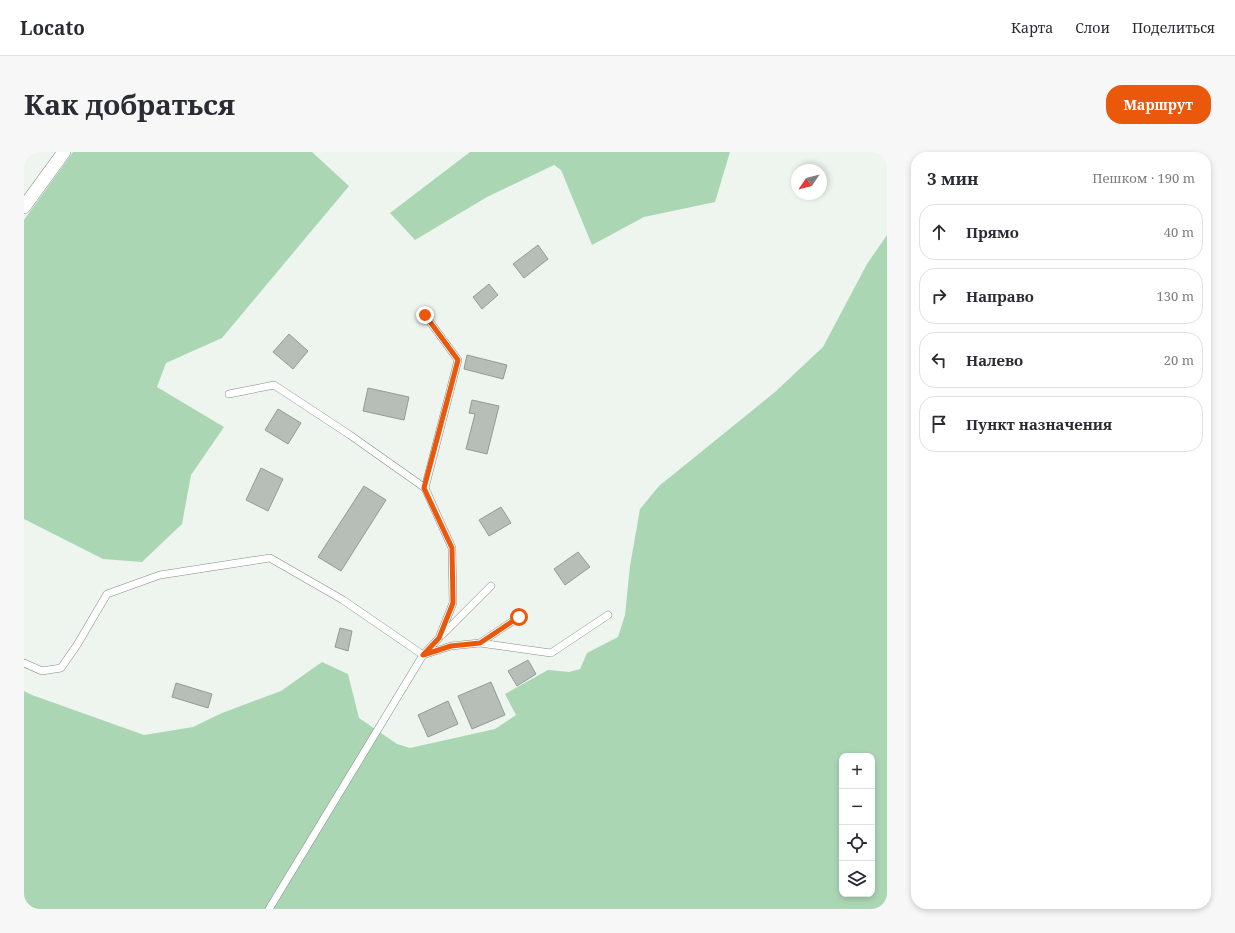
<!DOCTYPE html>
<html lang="ru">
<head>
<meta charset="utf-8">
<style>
	:root { --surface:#fff; --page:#f7f7f7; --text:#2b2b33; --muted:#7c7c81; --line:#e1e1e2; --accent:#ea580c }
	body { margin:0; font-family:"Noto Serif",serif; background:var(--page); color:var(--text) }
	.controls { position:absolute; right:12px; bottom:12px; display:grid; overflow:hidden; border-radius:8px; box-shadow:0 2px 6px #0003 }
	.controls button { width:36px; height:36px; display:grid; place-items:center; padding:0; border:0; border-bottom:1px solid var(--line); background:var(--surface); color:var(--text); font:20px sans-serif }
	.compass { position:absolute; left:767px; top:12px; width:36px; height:36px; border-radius:50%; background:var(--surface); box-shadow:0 2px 6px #0003; rotate:235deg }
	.stop { position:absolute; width:12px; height:12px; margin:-9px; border:3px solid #ea580c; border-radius:50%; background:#fff }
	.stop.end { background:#ea580c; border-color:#fff; box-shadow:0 1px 4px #0008 }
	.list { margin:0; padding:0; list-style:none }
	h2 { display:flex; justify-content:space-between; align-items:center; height:52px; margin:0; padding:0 16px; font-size:17px }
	h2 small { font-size:13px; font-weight:400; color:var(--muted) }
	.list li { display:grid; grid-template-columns:26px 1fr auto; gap:12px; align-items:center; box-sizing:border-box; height:56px; margin:0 8px 8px; padding:0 8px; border:1px solid var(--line); border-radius:16px }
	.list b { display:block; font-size:15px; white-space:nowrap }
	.list em { font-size:13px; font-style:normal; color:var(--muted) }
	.icon { flex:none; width:22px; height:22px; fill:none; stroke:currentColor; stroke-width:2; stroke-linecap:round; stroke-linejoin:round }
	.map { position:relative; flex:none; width:863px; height:757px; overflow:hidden; border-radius:16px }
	header { display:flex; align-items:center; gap:24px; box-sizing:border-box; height:56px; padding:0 20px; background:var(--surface); border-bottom:1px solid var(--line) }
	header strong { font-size:19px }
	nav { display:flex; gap:22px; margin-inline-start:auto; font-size:14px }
	.intro { display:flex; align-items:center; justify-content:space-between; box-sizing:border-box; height:96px; padding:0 24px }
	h1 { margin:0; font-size:28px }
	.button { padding:10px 18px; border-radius:16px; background:var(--accent); color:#fff; font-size:14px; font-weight:700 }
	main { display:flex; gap:24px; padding:0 24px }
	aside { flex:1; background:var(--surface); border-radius:16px; box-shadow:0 2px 6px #0003 }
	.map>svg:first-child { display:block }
	.green { fill:#abd6b4; fill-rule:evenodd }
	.building { fill:#b7beb8; stroke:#949b95 }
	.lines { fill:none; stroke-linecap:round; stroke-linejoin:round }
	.lane-casing { stroke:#858d87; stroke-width:8 }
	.street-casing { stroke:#858d87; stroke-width:14 }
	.lane { stroke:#fff; stroke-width:7 }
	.street { stroke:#fff; stroke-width:13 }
	.route { stroke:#ea580c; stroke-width:5 }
</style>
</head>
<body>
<header>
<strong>Locato</strong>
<nav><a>Карта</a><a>Слои</a><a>Поделиться</a></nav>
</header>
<div class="intro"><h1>Как добраться</h1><a class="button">Маршрут</a></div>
<main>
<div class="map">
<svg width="863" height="757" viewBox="0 0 863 757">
	<rect width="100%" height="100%" fill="#edf5ee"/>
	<path class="green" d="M 49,0 L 288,0 L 325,34 L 198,186 L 142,211 L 133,235 L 200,275 L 167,323 L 158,372 L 118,410 L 79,407 L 0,367 L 0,68 Z
		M 446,0 L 706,0 L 691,50 L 620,65 L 568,93 L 537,18 L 530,13 L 463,45 L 391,88 L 366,61 Z
		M 863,83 L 863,757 L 0,757 L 0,539 L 8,543 L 120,583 L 169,575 L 198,561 L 257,539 L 298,510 L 324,522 L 335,566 L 373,592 L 386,596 L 471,577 L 492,563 L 481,542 L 524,518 L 545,520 L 556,517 L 563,501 L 594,485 L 601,463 L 606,414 L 616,357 L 635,334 L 751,240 L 799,195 L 843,112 ZM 818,604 L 848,604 L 848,742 L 818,742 Z"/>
	<path class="building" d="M 514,93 L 524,107 L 500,126 L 489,112 Z
		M 465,132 L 474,143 L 458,157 L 449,145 Z
		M 265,182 L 284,199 L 269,217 L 249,200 Z
		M 443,203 L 483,213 L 479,227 L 440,217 Z
		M 344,236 L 385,245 L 380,268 L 339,259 Z
		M 448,248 L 475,254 L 463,302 L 442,297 L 451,262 L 445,261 Z
		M 254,257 L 277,271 L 264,292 L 241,278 Z
		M 237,316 L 259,327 L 244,359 L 222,348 Z
		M 340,334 L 362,348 L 317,419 L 294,405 Z
		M 477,355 L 487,371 L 465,384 L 455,368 Z
		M 554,400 L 566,415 L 541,433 L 530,417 Z
		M 316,476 L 328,479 L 324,499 L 311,495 Z
		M 504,508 L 512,522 L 493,534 L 484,519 Z
		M 467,530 L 481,563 L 448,577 L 434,544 Z
		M 152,531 L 188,542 L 184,556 L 148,545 Z
		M 424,549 L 434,572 L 404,585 L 394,563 Z"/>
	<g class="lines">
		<g class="lane-casing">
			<path id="lane" d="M 205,242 L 250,233 L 326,283 L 401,336 L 428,396 L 429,451 L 415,486 L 399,503 L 245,757
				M 401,336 L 434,208 L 401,163
				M 418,483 L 467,434
				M 456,491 L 495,465
				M 0,511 L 18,519 L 37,516 L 53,493 L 83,442 L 136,423 L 246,406 L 319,448 L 399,503 L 427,494 L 456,491 L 527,501 L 584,463"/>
		</g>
		<g class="street-casing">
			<path id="street" d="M 0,55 L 40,0"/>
		</g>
		<use href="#lane" class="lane"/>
		<use href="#street" class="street"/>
	</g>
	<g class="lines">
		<path class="route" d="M 401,163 L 434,208 L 400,336 L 428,396 L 429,451 L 415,486 L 399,503 L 427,494 L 456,491 L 495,465"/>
	</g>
</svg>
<div class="controls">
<button>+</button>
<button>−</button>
<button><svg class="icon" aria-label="locate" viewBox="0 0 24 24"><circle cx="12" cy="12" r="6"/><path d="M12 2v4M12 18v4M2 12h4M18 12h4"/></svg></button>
<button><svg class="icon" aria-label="layers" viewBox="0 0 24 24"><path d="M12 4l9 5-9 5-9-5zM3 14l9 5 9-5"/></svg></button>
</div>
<svg class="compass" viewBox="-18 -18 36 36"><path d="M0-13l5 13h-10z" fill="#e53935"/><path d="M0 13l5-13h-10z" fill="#7c7c81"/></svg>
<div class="stop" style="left:495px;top:465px"></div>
<div class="stop end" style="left:401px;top:163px"></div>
</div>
<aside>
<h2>3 мин<small>Пешком · 190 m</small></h2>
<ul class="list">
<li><svg class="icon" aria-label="ahead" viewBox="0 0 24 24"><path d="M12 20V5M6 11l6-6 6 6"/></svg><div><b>Прямо</b></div><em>40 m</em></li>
<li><svg class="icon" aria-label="right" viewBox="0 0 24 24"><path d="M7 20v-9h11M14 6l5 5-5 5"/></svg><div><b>Направо</b></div><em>130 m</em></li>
<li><svg class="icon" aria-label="left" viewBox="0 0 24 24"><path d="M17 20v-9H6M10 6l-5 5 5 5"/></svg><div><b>Налево</b></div><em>20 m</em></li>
<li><svg class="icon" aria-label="arrive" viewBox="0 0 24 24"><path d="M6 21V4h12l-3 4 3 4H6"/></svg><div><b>Пункт назначения</b></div></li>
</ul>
</aside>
</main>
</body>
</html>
